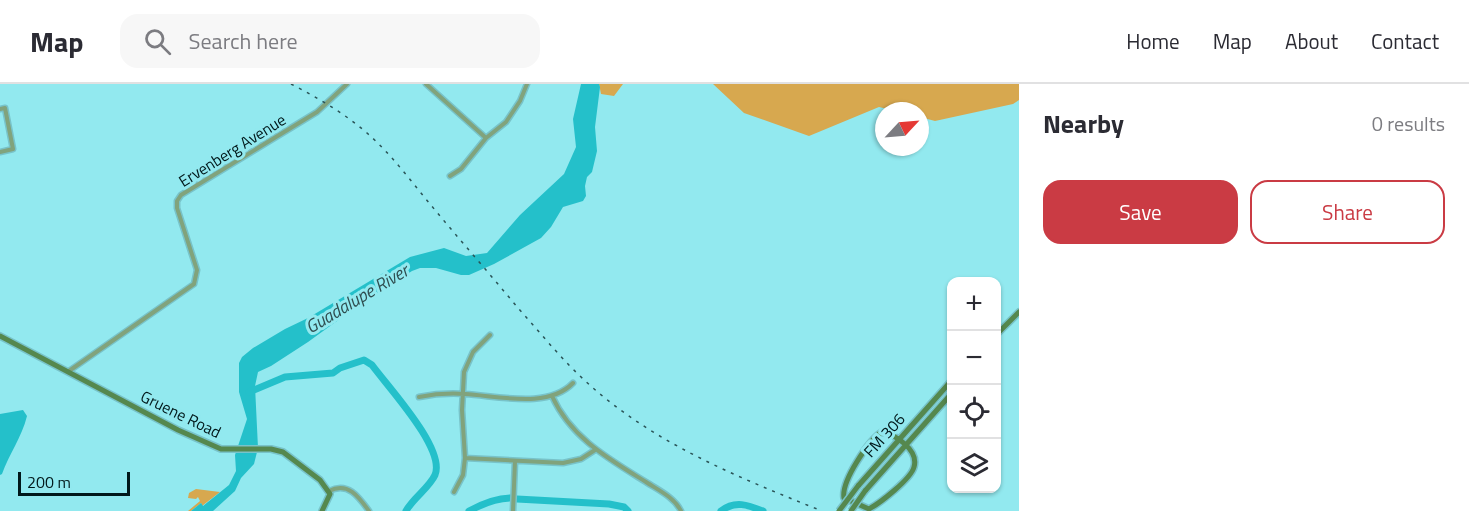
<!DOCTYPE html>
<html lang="en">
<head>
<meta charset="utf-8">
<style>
	:root { --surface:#fff; --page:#f7f7f7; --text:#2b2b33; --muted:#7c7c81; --line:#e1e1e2; --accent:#ca3b44 }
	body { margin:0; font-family:"Titillium Web",sans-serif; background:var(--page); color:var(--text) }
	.controls { position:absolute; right:18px; bottom:18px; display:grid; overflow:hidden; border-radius:12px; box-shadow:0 2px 4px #0004 }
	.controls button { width:54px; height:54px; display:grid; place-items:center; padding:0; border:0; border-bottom:2px solid var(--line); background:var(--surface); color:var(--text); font:30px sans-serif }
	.compass { position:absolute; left:875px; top:18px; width:54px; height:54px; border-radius:50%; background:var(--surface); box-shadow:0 2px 4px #0004; rotate:64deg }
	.scale { position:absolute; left:18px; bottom:15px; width:112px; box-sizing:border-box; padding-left:6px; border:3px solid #00181a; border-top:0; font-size:16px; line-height:21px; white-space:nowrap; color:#00181a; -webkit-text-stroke:4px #92e9ef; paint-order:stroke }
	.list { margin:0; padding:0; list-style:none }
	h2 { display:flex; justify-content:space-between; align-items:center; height:78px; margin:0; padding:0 24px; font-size:26px }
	h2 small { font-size:20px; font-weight:400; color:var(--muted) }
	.actions { display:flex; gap:12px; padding:18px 24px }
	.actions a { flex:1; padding:14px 0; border:2px solid var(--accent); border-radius:18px; text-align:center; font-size:21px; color:var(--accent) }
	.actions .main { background:var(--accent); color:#fff }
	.icon { flex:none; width:33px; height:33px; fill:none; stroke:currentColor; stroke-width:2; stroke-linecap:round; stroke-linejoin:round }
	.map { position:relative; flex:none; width:1019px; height:427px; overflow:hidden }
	header { display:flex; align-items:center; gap:36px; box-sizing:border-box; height:84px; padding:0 30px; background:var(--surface); border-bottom:2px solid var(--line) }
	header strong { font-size:28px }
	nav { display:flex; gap:33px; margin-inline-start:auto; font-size:21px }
	.search { width:420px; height:54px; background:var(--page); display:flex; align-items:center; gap:15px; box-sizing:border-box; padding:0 21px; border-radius:18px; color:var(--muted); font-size:22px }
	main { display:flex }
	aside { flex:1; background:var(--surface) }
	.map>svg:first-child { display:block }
	.green { fill:#d7a84f }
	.water { fill:#24c0ca }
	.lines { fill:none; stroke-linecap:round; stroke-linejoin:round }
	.river { stroke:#24c0ca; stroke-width:7 }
	.street-casing { stroke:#78c3c9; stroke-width:7 }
	.secondary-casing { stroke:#78c3c9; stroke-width:8 }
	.street { stroke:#81a37c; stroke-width:4 }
	.secondary { stroke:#55884e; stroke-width:5 }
	.rail { stroke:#2a5457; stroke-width:1.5; stroke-dasharray:3 6; stroke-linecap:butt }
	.secondary-bridge-casing { stroke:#78c3c9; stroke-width:8; stroke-linecap:butt }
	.secondary-bridge { stroke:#55884e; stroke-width:5 }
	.labels { text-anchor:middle; stroke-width:6; stroke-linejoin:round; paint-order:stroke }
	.street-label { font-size:16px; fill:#00181a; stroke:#92e9ef }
	.water-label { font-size:18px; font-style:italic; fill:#2f4d4f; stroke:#92e9ef }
</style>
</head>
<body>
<header>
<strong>Map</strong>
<div class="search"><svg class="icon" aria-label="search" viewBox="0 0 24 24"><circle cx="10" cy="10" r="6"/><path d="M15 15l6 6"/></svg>Search here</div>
<nav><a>Home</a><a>Map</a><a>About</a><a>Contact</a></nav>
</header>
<main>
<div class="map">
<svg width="1019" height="427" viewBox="0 0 1019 427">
	<rect width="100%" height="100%" fill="#92e9ef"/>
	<path class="green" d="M 599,0 L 623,0 L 614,12 L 601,10 Z
		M 713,0 L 1019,0 L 1019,16 L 1013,20 L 935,37 L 920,33 L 920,27 L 896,27 L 879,23 L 809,52 L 744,29 Z
		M 196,405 L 220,408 L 202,422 L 201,419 L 191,427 L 188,427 L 200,417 L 198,413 L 196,415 L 188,414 L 189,409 Z"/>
	<path class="water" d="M 581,0 L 599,0 L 600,3 L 595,43 L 597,67 L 592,88 L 587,93 L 585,102 L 586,112 L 583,117 L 563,123 L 551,143 L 541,154 L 494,180 L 469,191 L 461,191 L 436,184 L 420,184 L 412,187 L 359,221 L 308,258 L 271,282 L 258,288 L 255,302 L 258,364 L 254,380 L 241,394 L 235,407 L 213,427 L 191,427 L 201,419 L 203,422 L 229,401 L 236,387 L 235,371 L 247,335 L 239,308 L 239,279 L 242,273 L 253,264 L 285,245 L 308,234 L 410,173 L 444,164 L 466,172 L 487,169 L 520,131 L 564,90 L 576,63 L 573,35 Z
		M 23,326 L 27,332 C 22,353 9,370 2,390 L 0,391 L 0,330 Z"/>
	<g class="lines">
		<path class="river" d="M 249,308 L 285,293 L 333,289 L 340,284 L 364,276 L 372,281 C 388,303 446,365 435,391 C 429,404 413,414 406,427
			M 517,415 L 609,420 L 624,423 L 628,427
			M 469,427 C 482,420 496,414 511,414
			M 721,427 C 735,416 748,421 763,427"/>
		<g class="street-casing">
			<path id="street" d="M 426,0 L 486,54
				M 0,25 L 5,24 L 13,65 L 0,68
				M 450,92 L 461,85 L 486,54 L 506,38 L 520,17 L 527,0
				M 69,287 L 194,200 L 197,186 L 177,124 L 177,117 L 181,111 L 317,28 L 347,0
				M 552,312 C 571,354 609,375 646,398 C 658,406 674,413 681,427
				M 419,313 C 434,310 450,309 465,310 C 499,312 548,325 573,299
				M 465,374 L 563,379 L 581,375 L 595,366
				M 329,407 C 348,397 359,413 369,427
				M 454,408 L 463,391 L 465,374 L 462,326 L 464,288 L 473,268 L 490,251
				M 513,427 L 515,377"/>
		</g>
		<g class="secondary-casing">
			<path id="secondary" d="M 996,251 L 1019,228
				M 0,252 L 178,346 L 221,365 L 271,365 L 283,368 L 320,396 L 330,410 L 322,427
				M 882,348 C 896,351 919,366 914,383 C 911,395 880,419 869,425 L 844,414 C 841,397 869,356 882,348 Z
				M 858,402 L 952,296
				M 865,407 L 952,309"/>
		</g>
		<use href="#street" class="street"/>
		<use href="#secondary" class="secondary"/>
		<path class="rail" d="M 291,0 C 318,14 344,29 367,49 C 391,70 410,96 430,120 C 459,155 489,189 518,224 C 538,246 557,270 579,291 C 647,357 735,392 822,427"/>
		<g class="secondary-bridge-casing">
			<path id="secondary-bridge" d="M 839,427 L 858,402
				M 851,427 L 865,407"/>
		</g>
		<use href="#secondary-bridge" class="secondary-bridge"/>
	</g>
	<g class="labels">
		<g class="street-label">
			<text transform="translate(232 66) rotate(-32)" y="6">Ervenberg Avenue</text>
			<text transform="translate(181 330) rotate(26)" y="6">Gruene Road</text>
			<text transform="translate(884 351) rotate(-48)" y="6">FM 306</text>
		</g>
		<g class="water-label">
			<text transform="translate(357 215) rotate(-31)" y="6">Guadalupe River</text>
		</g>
	</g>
</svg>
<div class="controls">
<button>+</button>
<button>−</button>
<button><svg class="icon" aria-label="locate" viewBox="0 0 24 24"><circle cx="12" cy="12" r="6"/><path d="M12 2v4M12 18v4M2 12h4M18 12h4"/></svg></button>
<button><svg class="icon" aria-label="layers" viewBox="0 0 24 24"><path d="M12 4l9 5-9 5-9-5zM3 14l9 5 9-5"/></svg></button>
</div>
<svg class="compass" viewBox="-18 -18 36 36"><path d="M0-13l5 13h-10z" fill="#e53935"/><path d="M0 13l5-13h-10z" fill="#7c7c81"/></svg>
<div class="scale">200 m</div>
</div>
<aside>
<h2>Nearby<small>0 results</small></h2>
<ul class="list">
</ul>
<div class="actions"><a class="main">Save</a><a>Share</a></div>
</aside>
</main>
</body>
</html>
